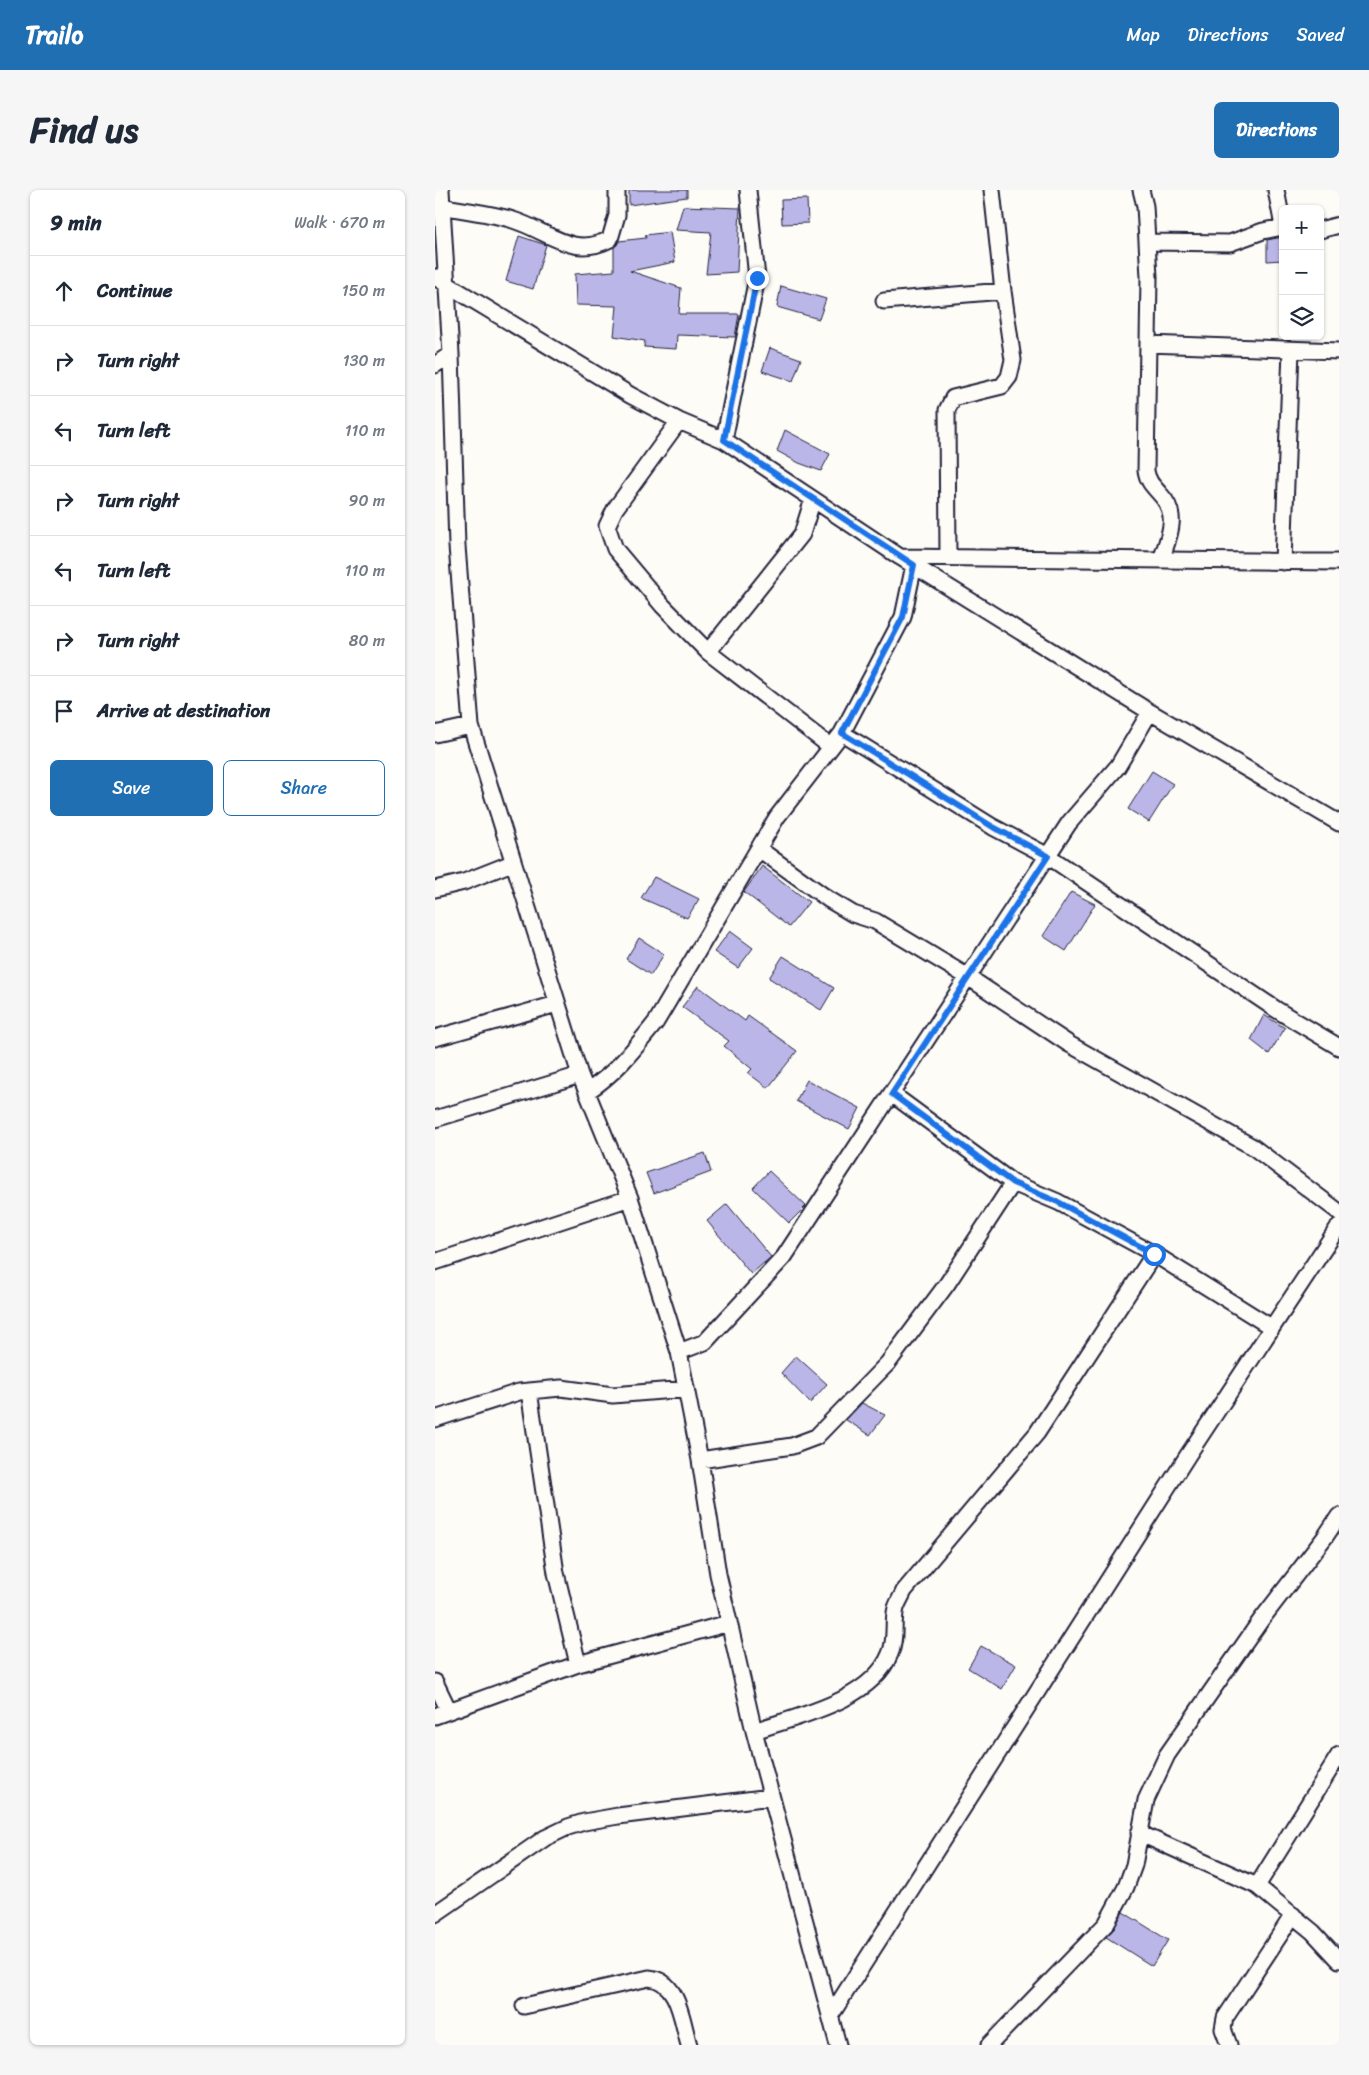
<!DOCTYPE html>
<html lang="en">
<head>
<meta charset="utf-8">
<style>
	:root { --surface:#fff; --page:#f6f6f7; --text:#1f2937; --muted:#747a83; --line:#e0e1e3; --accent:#1f6fb2 }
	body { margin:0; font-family:Sriracha,sans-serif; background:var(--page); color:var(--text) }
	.controls { position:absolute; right:15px; top:15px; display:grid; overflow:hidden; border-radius:8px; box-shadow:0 1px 4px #0004 }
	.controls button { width:45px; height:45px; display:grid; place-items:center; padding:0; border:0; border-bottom:1px solid var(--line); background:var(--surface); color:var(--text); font:25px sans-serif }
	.stop { position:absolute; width:15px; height:15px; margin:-11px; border:4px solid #1a73e8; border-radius:50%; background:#fff }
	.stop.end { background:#1a73e8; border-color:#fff; box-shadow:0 1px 5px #0008 }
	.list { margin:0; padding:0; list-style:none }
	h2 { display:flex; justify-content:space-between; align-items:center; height:65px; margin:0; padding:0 20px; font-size:21px }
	h2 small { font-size:16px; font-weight:400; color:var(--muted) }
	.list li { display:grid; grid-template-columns:32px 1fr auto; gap:15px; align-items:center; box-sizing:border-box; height:70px; padding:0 20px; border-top:1px solid var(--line) }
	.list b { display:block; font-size:19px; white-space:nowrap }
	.list em { font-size:16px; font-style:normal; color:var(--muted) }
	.actions { display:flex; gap:10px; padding:15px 20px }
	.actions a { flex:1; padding:11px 0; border:1px solid var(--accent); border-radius:8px; text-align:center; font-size:18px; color:var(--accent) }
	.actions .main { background:var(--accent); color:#fff }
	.icon { flex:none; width:28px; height:28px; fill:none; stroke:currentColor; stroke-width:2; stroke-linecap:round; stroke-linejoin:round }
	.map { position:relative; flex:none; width:904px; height:1855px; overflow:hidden; border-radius:8px }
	header { display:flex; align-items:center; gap:30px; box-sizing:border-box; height:70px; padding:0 25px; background:var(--accent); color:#fff }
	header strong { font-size:24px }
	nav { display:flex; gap:28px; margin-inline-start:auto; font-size:18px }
	.intro { display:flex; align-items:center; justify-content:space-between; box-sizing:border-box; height:120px; padding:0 30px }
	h1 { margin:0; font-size:35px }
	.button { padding:12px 22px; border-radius:8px; background:var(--accent); color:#fff; font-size:18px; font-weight:700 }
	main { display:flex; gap:30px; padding:0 30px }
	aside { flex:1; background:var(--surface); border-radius:8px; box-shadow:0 1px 4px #0004 }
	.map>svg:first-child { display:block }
	.building { fill:#bbb6e8; stroke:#22223b }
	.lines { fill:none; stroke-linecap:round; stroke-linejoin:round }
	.street-casing { stroke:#22223b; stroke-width:19 }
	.street { stroke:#fdfcf7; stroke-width:15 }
	.route { stroke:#1a73e8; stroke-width:6 }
</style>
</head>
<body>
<header>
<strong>Trailo</strong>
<nav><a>Map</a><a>Directions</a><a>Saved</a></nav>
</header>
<div class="intro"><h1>Find us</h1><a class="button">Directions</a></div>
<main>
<aside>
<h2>9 min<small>Walk · 670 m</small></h2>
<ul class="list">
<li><svg class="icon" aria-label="ahead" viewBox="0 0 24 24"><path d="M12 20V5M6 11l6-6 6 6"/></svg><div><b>Continue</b></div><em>150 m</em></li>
<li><svg class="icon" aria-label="right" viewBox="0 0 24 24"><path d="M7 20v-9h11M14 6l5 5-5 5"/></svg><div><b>Turn right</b></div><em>130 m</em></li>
<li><svg class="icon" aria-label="left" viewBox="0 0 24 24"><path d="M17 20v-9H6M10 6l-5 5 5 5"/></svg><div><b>Turn left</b></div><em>110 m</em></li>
<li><svg class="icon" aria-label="right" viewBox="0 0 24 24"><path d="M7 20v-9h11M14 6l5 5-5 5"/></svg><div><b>Turn right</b></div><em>90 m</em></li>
<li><svg class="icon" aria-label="left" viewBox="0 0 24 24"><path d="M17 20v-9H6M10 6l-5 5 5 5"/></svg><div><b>Turn left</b></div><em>110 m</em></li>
<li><svg class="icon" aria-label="right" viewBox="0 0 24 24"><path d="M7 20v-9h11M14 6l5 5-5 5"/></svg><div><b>Turn right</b></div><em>80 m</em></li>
<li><svg class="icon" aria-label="arrive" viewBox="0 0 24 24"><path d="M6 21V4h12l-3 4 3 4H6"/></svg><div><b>Arrive at destination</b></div></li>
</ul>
<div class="actions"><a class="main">Save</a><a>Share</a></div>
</aside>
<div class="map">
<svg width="904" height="1855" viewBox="0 0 904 1855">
	<rect width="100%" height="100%" fill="#fdfcf7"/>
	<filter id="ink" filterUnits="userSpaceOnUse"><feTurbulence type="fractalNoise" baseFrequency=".02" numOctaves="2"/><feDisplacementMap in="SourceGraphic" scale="10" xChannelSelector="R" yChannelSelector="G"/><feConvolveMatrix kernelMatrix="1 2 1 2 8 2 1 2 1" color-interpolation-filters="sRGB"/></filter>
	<g filter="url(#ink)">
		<path class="building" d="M 194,0 L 252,0 L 252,7 L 194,15 Z
			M 372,9 L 373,33 L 347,34 L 346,10 Z
			M 248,16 L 305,18 L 302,82 L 271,84 L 276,42 L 241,40 Z
			M 235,42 L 240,72 L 195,81 L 246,98 L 244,124 L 304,124 L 300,147 L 242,145 L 241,159 L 209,157 L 210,151 L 179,146 L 182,116 L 141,115 L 140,84 L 179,81 L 179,57 L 184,51 L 211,48 L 210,45 Z
			M 84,46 L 111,55 L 98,99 L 71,91 Z
			M 848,47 L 848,70 L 832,71 L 832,50 Z
			M 346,96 L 391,109 L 384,129 L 342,117 Z
			M 335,158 L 366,169 L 358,191 L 327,181 Z
			M 350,240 L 395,264 L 386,281 L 364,273 L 342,261 Z
			M 717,581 L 738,594 L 714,632 L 693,619 Z
			M 327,676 L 374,712 L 354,737 L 309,702 Z
			M 219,687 L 264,709 L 252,728 L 206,708 Z
			M 636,702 L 660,714 L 631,761 L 608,746 Z
			M 295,741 L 318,758 L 303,778 L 279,762 Z
			M 204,748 L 229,764 L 216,785 L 191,769 Z
			M 348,766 L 399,798 L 386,820 L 334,788 Z
			M 263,796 L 310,831 L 313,826 L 362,861 L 333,898 L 313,883 L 317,879 L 289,856 L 294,851 L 247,817 Z
			M 829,825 L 850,838 L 834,864 L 816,850 Z
			M 372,890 L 425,918 L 414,939 L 361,911 Z
			M 270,963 L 276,982 L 219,1003 L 211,983 Z
			M 334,981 L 371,1016 L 354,1033 L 318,998 Z
			M 292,1014 L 336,1067 L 316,1084 L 272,1031 Z
			M 361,1166 L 392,1194 L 375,1213 L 346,1183 Z
			M 427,1213 L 450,1225 L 435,1245 L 411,1230 Z
			M 546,1456 L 581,1475 L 567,1499 L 533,1478 Z
			M 688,1722 L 733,1750 L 717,1776 L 671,1747 L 679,1739 Z"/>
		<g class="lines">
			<g class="street-casing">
				<path id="street" d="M 6,0 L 16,164 L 22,356 L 36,536 L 145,885 L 195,1008 L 244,1162 L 265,1270 L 283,1384 L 319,1541 L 403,1855
					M 706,0 L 710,16 L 714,87 L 711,281 C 713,292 718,296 725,304 C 745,325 734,346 726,370
					M 841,0 L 848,36
					M 7,16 C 30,21 55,23 78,30 C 114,41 137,69 175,49 L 182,25 L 182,0
					M 885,40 L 904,35
					M 712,52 L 795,53 L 828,41 L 848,37
					M 0,87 L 195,205 L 244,231 L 289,250 L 465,367 L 715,522 L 904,633
					M 449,111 L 568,101
					M 713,154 L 904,161
					M 0,175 L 16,164
					M 244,231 L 180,319 L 172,336 L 180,359 L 227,415 L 273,462 L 396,557
					M 289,250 L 322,88 L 313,0
					M 467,367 L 904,372
					M 513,367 L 512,220 L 518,208 L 567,196 L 574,187 L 578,170 L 568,101 L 557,0
					M 848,372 L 856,160
					M 273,462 L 367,344 L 378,309
					M 407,543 L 558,637 L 613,666 L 842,820 L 904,857
					M 0,544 L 36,536
					M 324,659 L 393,709 L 418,724 L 440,731 L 533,787 L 634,854 L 818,957 L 904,1022
					M 0,699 L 29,692 L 77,673
					M 0,848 L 122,814
					M 153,901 C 181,883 200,858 221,832 L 342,627 L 407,543 L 468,427 L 479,375
					M 457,904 L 578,993 L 623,1012 L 719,1064 L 836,1137
					M 0,929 L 145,885
					M 0,1072 L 195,1008
					M 244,1162 L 270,1152 L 349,1067 L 634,633 L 683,576 L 715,522
					M 94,1201 L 121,1383 L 143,1474
					M 0,1229 L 84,1202 L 126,1198 L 178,1205 L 251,1199
					M 265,1270 L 357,1256 L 381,1247 L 453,1173 L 512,1094 L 578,993
					M 0,1492 L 14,1521
					M 0,1526 L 143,1474 L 294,1433
					M 319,1541 C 363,1526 436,1511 455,1464 C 462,1448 457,1433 461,1418 C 463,1412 467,1406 469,1401 L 602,1243 L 719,1064
					M 704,1643 L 822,1696 L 878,1742 L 904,1770
					M 822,1696 L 904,1565
					M 0,1724 L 110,1648 L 133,1637 L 149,1632 L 183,1626 L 336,1607
					M 89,1816 L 214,1788 C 244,1790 247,1832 254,1855
					M 396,1825 L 753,1265 L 904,1036
					M 554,1855 L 671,1734 L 691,1697 L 699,1675 L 711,1610 L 732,1565 L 826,1430 L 890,1347 L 904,1326
					M 794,1855 L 788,1839 L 790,1828 L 858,1725"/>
			</g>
			<use href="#street" class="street"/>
		</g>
	</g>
	<g class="lines" filter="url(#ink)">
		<path class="route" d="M 322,88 L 289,250 L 479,375 L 468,427 L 407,543 L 558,637 L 613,666 L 457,904 L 578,993 L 623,1012 L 719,1064"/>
	</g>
</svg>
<div class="controls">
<button>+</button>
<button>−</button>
<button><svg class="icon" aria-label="layers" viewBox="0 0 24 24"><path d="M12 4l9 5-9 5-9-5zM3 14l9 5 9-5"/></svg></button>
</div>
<div class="stop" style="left:719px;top:1064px"></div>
<div class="stop end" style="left:322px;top:88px"></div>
</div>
</main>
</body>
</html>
